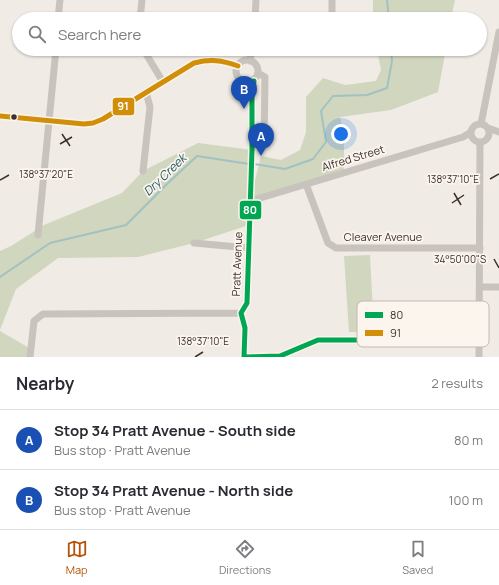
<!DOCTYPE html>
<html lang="en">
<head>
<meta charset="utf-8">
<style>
	:root { --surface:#fff; --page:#f7f7f7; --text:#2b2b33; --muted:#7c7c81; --line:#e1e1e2; --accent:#b45309 }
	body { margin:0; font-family:Manrope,sans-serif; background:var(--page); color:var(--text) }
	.you { position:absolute; left:341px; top:134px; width:14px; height:14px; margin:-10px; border:3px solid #fff; border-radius:50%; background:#1a73e8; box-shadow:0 0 0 6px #1a73e833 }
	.badge { display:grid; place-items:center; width:26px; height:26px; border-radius:50%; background:var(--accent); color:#fff; font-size:13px; font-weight:700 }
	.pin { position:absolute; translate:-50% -33px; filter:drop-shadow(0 1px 2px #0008) }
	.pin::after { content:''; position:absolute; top:21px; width:14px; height:12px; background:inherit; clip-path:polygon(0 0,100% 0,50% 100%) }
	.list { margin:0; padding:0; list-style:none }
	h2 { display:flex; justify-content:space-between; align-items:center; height:52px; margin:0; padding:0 16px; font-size:17px }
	h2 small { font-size:13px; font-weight:400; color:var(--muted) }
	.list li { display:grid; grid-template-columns:26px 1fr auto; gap:12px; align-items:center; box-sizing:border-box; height:60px; padding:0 16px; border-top:1px solid var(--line) }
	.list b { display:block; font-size:15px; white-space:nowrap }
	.list p { margin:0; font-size:13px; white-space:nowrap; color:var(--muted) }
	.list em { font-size:13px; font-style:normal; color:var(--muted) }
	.icon { flex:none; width:22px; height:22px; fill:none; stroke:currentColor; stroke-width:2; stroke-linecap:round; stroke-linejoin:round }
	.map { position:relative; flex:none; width:499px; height:357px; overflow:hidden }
	.search { position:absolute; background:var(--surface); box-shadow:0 1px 3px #0004; left:12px; right:12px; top:12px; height:44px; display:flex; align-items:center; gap:10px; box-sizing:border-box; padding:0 14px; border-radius:22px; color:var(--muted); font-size:15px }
	.sheet { height:172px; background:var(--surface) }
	nav { display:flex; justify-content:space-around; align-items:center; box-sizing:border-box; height:56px; border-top:1px solid var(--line); background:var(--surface); font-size:11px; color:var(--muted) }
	nav a { display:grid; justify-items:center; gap:2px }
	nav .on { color:var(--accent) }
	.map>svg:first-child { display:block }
	.green { fill:#d1d6bf }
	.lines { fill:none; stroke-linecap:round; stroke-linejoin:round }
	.stream { stroke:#a1c2c1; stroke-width:2 }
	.minor { stroke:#c9c3be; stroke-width:7 }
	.bus-1-casing { stroke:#fbf5ee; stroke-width:8 }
	.bus-2-casing { stroke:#fbf5ee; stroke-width:8 }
	.bus-1 { stroke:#00a651; stroke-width:5 }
	.bus-2 { stroke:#d18e09; stroke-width:5 }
	.ticks { fill:none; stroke:#3b302b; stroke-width:1.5 }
	.bus-dot { fill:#3b302b; stroke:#fbf5ee; stroke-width:1.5 }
	.labels { text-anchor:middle; stroke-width:3.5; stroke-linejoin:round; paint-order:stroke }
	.street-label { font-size:11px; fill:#3b302b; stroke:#fbf5ee }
	.water-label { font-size:12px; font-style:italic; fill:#1f5a5e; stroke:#fbf5ee }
	.key { fill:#fbf5ee; stroke:#c1bab4; stroke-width:1 }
	.key-label { font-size:11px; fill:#3b302b }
	.ticks-label { font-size:10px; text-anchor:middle; fill:#3b302b; stroke:#fbf5ee; stroke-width:3.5; stroke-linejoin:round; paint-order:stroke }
	.line-badge { stroke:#fbf5ee; stroke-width:1.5 }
	.badge-label { font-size:11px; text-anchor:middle; font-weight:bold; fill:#fff }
</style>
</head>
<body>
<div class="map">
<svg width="499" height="357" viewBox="0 0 499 357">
	<rect width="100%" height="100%" fill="#f0ebe5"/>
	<path class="green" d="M 373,0 L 455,0 L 451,19 L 373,19 Z
		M 377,49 L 446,49 L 438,92 L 391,110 L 340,117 L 344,135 L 344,172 L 250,201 L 249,225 L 194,243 L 138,257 L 58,258 L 16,289 L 0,330 L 0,251 L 11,246 L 38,229 L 39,227 L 122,193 L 143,171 L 198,143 L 252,150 L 251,197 L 261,156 L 281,160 L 300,150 L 306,132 L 306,97 L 323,78 L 345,85 L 376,81 L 381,70 Z
		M 370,255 L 374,332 L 349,332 L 344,256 Z
		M 0,331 L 31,349 L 30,357 L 0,357 Z"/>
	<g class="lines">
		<path class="stream" d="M 387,0 L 389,19
			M 254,164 L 285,169 L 313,159 L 326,142 L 321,111 L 333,96 L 367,95 L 387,88 L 392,61 L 391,49
			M 0,277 L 50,243 L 126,225 L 167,184 L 197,156 L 249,164"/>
		<path class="minor" d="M 58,19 L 60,0
			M 140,19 L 142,0
			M 255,19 L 256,0
			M 328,19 L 332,15 L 332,0
			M 143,49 L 163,82
			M236 71a11 11 0 1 1 22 0a11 11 0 1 1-22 0Z
			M 250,61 L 252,49
			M 258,73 L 265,77 L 264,144
			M 254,81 L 252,98 L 252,150 L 247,303 L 241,313 L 245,328 L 244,357 L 280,356 L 318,340 L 479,340
			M 0,116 L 84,124 L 93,123 L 103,119 L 194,63 C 211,59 221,60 238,66
			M 481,124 L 499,32
			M471 133a9 9 0 1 1 18 0a9 9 0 1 1-18 0Z
			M 488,128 L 499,132
			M 143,171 L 150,107 L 146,92
			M 306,184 L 328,243 L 336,248 L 480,248
			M 250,201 L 463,137 L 471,132
			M 38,235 L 56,49
			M 194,243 L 249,248
			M 480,287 L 499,287
			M 30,357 L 34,321 L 43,314 L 241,313
			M 479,357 L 480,142"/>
		<g class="bus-1-casing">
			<path id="bus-1" d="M 254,81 L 252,98 L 252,150 L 247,303 L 241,313 L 245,328 L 244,357 L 280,356 L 318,340 L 479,340"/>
		</g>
		<g class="bus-2-casing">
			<path id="bus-2" d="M 0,116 L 84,124 L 93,123 L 103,119 L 194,63 C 211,59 221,60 238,66"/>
		</g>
		<use href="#bus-1" class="bus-1"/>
		<use href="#bus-2" class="bus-2"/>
	</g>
	<path class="ticks" d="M 62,134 L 70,146M 60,144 L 72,137M 490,179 L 499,174M 0,180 L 9,175M 454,193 L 461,205M 452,203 L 464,195M 494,259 L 499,268M 195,357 L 203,352"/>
	<circle class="bus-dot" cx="14" cy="117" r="3.5"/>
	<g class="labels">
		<g class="street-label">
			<text transform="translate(353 158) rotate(-17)" y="4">Alfred Street</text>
			<text x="383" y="241">Cleaver Avenue</text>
			<text transform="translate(237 264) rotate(-88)" y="4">Pratt Avenue</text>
		</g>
		<g class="water-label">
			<text transform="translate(165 175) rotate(-44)" y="4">Dry Creek</text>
		</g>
	</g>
	<rect x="357" y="301" width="132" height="46" rx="6" class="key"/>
	<rect x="365" y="312" width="18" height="6" fill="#00a651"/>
	<rect x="365" y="330" width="18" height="6" fill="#d18e09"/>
	<g class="key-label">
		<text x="390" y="319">80</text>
		<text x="390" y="337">91</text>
	</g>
	<g class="ticks-label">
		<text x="46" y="178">138°37'20"E</text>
		<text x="453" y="183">138°37'10"E</text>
		<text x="460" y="263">34°50'00"S</text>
		<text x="203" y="345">138°37'10"E</text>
	</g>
	<g class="line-badge">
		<rect x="112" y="97" width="23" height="19" rx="4" fill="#d18e09"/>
		<rect x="239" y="200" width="23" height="20" rx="4" fill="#00a651"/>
	</g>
	<g class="badge-label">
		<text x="123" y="110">91</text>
		<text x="250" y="214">80</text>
	</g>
</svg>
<div class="you"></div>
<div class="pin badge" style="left:261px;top:156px;background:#1a4fb4">A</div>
<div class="pin badge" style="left:244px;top:109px;background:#1a4fb4">B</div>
<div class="search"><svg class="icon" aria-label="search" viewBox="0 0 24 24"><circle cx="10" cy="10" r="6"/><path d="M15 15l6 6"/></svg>Search here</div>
</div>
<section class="sheet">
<h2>Nearby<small>2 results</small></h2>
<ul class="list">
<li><span class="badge" style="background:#1a4fb4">A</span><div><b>Stop 34 Pratt Avenue - South side</b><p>Bus stop · Pratt Avenue</p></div><em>80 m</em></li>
<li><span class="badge" style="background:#1a4fb4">B</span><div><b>Stop 34 Pratt Avenue - North side</b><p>Bus stop · Pratt Avenue</p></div><em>100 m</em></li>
</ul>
</section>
<nav>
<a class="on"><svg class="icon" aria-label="map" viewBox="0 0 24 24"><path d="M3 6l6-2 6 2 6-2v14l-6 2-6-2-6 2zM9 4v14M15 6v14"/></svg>Map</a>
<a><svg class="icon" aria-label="directions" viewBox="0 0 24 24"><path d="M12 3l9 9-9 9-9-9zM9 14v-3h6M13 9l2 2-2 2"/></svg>Directions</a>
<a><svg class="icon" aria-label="saved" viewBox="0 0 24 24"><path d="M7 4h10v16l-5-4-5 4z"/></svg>Saved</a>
</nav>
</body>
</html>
